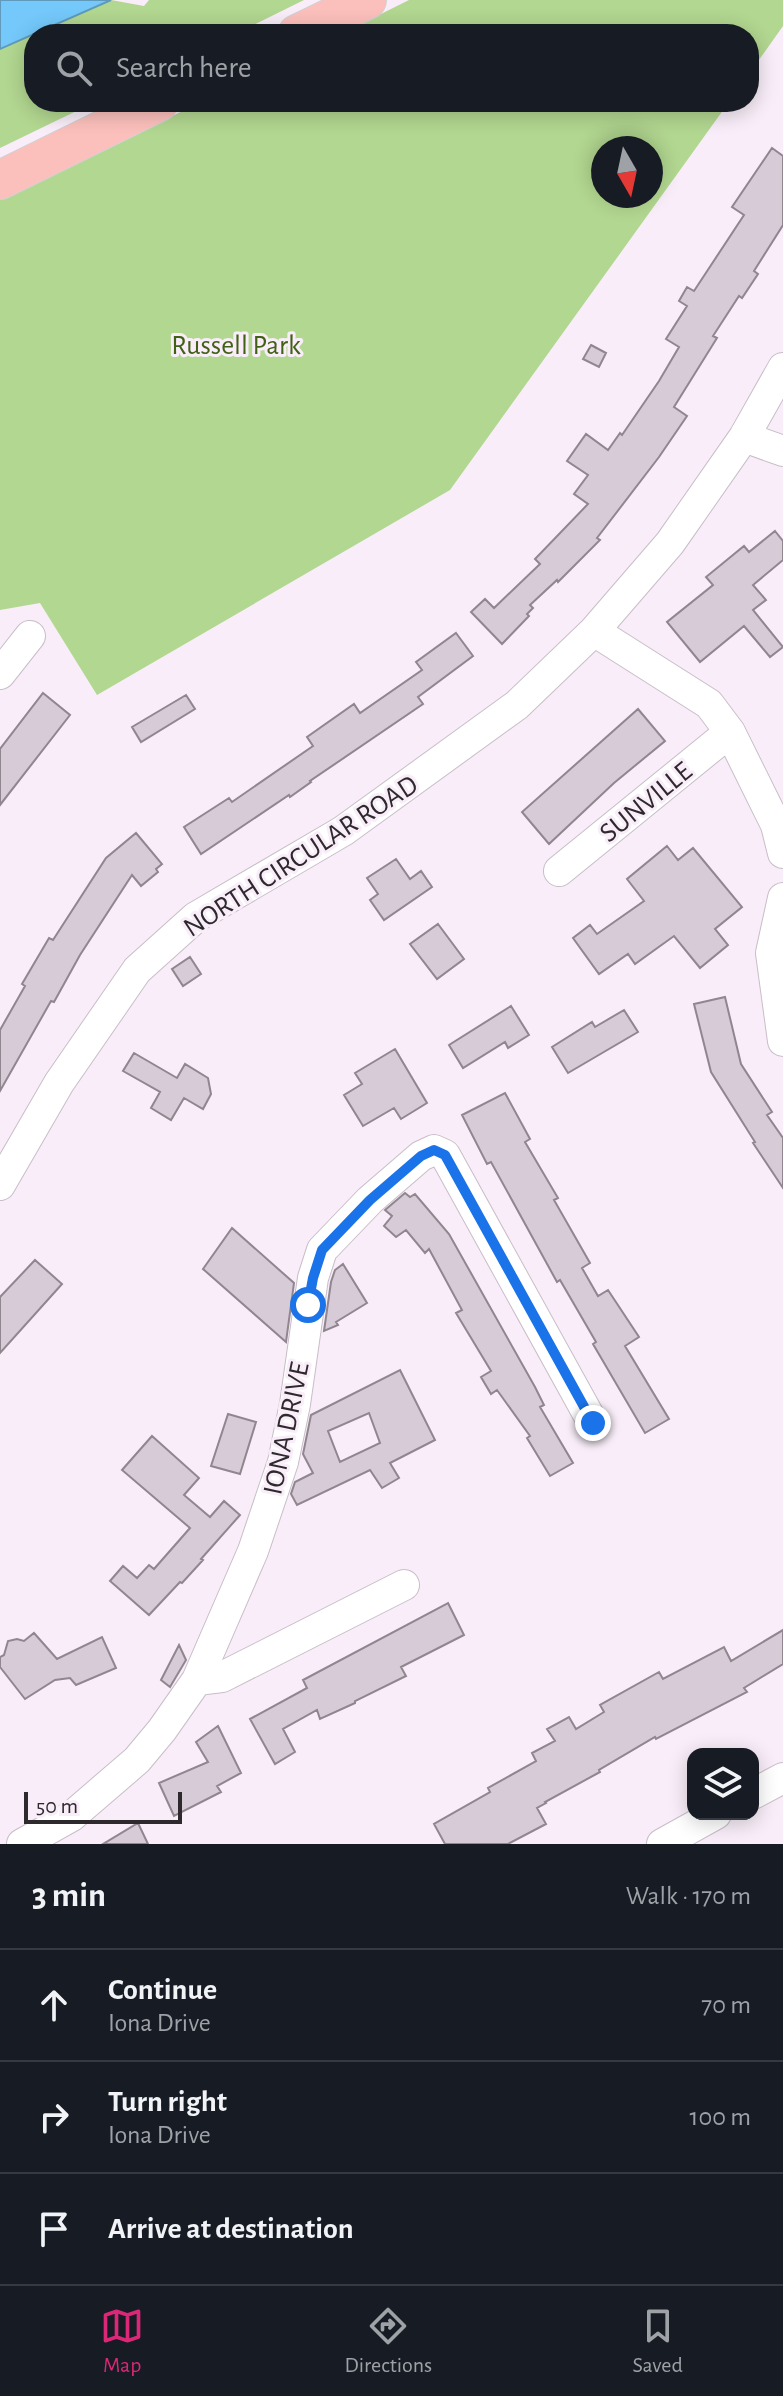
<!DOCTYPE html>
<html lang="en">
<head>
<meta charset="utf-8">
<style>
	:root { --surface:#171b24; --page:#242831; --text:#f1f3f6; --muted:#9ea1a6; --line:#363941; --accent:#db2777 }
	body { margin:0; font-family:"Alegreya Sans",sans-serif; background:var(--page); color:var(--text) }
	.controls { position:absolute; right:24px; bottom:24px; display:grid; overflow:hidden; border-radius:16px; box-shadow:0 4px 20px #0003 }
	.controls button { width:72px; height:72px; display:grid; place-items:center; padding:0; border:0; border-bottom:2px solid var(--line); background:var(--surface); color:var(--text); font:40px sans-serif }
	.compass { position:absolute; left:591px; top:136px; width:72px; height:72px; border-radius:50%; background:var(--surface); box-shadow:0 4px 20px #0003; rotate:171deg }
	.scale { position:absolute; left:24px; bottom:20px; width:158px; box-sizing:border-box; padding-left:8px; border:4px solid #2d292d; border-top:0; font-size:22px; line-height:28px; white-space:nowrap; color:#2d292d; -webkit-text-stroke:6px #f8edf8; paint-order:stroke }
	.stop { position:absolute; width:24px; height:24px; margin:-18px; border:6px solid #1a73e8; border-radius:50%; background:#fff }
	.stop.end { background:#1a73e8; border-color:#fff; box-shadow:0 2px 8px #0008 }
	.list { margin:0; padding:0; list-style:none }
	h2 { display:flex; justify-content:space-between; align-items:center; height:104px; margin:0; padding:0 32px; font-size:34px }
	h2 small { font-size:26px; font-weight:400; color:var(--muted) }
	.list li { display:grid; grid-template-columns:52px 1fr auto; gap:24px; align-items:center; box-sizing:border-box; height:112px; padding:0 32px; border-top:2px solid var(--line) }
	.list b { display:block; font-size:30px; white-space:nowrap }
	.list p { margin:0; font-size:26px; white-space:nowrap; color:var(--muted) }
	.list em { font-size:26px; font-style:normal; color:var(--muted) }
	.icon { flex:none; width:44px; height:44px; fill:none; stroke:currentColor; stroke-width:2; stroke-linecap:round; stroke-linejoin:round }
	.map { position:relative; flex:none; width:783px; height:1844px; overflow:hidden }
	.search { position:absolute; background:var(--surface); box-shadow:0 4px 20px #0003; left:24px; right:24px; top:24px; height:88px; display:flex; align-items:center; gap:20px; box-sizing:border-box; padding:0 28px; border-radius:32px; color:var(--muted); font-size:30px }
	.sheet { height:440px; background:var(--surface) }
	nav { display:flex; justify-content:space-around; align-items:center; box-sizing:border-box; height:112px; border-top:2px solid var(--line); background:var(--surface); font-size:22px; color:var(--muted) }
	nav a { display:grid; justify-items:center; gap:4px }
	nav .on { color:var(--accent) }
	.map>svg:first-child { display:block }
	.green { fill:#b2d790; fill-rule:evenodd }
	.water { fill:#74c9fa; stroke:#5f99bc; stroke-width:2 }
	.building { fill:#d6cbd6; stroke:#908690; stroke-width:2; fill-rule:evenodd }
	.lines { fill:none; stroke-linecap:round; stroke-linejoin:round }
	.minor-casing { stroke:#c8bec8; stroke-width:32 }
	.major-casing { stroke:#d1d0d1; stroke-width:40 }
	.minor { stroke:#fff; stroke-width:30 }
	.major { stroke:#fcc0bc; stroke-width:38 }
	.route { stroke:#1a73e8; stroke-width:10 }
	.labels { text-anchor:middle; stroke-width:6; stroke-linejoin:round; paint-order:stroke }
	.park-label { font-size:28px; fill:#406114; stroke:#f8edf8 }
	.street-label { font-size:28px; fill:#2d292d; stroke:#f8edf8 }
</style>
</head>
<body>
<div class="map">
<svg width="783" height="1844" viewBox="0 0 783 1844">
	<rect width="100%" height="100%" fill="#f8edf8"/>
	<path class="green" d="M 111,0 L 144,6 L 149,0 L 304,0 L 235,34 L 35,34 Z
		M 409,0 L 783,0 L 783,26 L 749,74 L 749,34 L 341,34 Z
		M 34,34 L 34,102 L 95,102 L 0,148 L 0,49 Z
		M 201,102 L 729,102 L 450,490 L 97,695 L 40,603 L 0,610 L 0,200 ZM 603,148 L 651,148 L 651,196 L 603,196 Z"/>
	<path class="water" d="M 0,0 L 111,0 L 0,49 Z"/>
	<path class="building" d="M 772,148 L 783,156 L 783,225 L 754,271 L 758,274 L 742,298 L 739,296 L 713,336 L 717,338 L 674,407 L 687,416 L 659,457 L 597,538 L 600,540 L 558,582 L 557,580 L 530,605 L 533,608 L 527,614 L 529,616 L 502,644 L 471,612 L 485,599 L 494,608 L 540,564 L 535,559 L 588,504 L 574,494 L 588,475 L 567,461 L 586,434 L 608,450 L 620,433 L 622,435 L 659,381 L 679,347 L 666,339 L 687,306 L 679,301 L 687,287 L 694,291 L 744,215 L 732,207 Z
		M 591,345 L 606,353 L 599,367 L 583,359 Z
		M 775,531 L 783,541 L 783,560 L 753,585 L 766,600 L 753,610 L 783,647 L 770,657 L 744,626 L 700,662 L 667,622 L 713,585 L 706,577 L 744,546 L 749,552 Z
		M 456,633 L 473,656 L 418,697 L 423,704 L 310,781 L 311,782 L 290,797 L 289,795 L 201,854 L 184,827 L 229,798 L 232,802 L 313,746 L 307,737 L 354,704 L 360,713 L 422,670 L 416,662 Z
		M 43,693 L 70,715 L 0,805 L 0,749 Z
		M 186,695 L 195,709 L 141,742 L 132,727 Z
		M 638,709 L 665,741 L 614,783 L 549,844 L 522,812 Z
		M 136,833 L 162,864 L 156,869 L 158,872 L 141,886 L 132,875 L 80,955 L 54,1002 L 51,1001 L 0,1091 L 0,1030 L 25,986 L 22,984 L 49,938 L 53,940 L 106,858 Z
		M 667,846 L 678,860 L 693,848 L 742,907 L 715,929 L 728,945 L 700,968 L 674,936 L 635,964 L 628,954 L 599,974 L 573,938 L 590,925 L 597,934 L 644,901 L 627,879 Z
		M 396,859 L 410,879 L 421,871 L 432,887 L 384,920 L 370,900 L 378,894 L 367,878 Z
		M 438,924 L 464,959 L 437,979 L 410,944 Z
		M 190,957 L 201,974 L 183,986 L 172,969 Z
		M 725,997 L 741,1064 L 772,1112 L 767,1115 L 783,1138 L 783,1188 L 753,1143 L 755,1142 L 711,1072 L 694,1004 Z
		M 511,1006 L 529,1035 L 508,1048 L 505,1042 L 463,1068 L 449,1045 Z
		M 624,1010 L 638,1032 L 568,1073 L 552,1047 L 592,1022 L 595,1027 Z
		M 395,1049 L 427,1103 L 401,1119 L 394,1108 L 363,1126 L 344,1095 L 362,1084 L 355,1073 Z
		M 134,1053 L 177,1078 L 185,1064 L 208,1078 L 211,1094 L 203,1109 L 184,1098 L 171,1120 L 151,1108 L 160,1092 L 123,1071 Z
		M 505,1093 L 530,1139 L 525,1142 L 558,1198 L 554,1200 L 590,1263 L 582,1268 L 598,1296 L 608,1290 L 639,1337 L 625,1346 L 669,1419 L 645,1433 L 593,1344 L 596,1342 L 560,1280 L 557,1282 L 491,1162 L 487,1164 L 462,1115 Z
		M 405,1193 L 410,1197 L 415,1194 L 449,1234 L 535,1387 L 544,1405 L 540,1407 L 573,1463 L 550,1476 L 527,1438 L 530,1436 L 497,1390 L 491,1394 L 481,1377 L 491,1371 L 456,1313 L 462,1310 L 429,1249 L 425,1253 L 406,1230 L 396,1237 L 384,1226 L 392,1216 L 385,1210 Z
		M 232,1228 L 294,1283 L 286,1342 L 203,1269 Z
		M 35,1260 L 62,1284 L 0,1353 L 0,1297 Z
		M 343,1264 L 367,1303 L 336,1322 L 338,1325 L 324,1331 L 331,1282 L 335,1270 Z
		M 400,1370 L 435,1440 L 390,1463 L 399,1478 L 382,1488 L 370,1470 L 297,1505 L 291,1494 L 295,1482 L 313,1473 L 303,1454 L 311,1415 ZM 369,1413 L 380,1443 L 340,1462 L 328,1431 Z
		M 228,1414 L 256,1422 L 240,1474 L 211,1466 Z
		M 152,1436 L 199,1478 L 184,1495 L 210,1517 L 224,1501 L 240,1515 L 201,1559 L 203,1560 L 182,1583 L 180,1582 L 149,1615 L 110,1581 L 123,1566 L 137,1578 L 149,1565 L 154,1569 L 190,1528 L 122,1470 Z
		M 448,1603 L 464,1635 L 401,1667 L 406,1676 L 355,1701 L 355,1703 L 320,1719 L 317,1710 L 283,1729 L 295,1752 L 275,1764 L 250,1719 L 307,1688 L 303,1680 Z
		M 783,1630 L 783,1664 L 744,1688 L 747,1692 L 656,1739 L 655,1737 L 599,1770 L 600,1772 L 545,1802 L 546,1803 L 537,1808 L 546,1824 L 508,1844 L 445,1844 L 434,1824 L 490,1792 L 488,1788 L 536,1761 L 532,1753 L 555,1741 L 547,1729 L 569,1717 L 576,1729 L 604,1712 L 600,1705 L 659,1672 L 663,1679 L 724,1647 L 731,1661 Z
		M 34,1633 L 57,1659 L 102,1637 L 116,1668 L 76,1685 L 70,1678 L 55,1680 L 25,1699 L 0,1667 L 0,1657 L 4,1655 L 8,1641 L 17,1639 L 24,1641 Z
		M 179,1645 L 186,1660 L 170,1687 L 161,1680 Z
		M 218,1726 L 241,1773 L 217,1786 L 221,1792 L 174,1816 L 159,1783 L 208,1762 L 196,1742 Z
		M 138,1823 L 148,1844 L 103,1844 Z"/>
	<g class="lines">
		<g class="minor-casing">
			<path id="minor" d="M 744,437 L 783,451
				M 594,631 L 709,704 L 730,732 L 776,825 L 783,853
				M 0,674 L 30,636
				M 559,871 L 730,732
				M 783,898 L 771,953 L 783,1041
				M 0,1185 L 59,1083 L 137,970 L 196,917 L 343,831 L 517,705 L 594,631 L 670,543 L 744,437 L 783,368
				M 197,1680 L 222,1677 L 404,1585
				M 753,1794 L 783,1778
				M 22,1844 L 72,1816 L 137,1760 L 162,1730 L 197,1680 L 253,1551 L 283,1462 L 295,1404 L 313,1278 L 322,1250 L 370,1200 L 421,1156 L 434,1150 L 445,1155 L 593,1423
				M 662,1844 L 716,1814"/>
		</g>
		<g class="major-casing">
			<path id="major" d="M 297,34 L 367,0
				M 0,180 L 159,102"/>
		</g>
		<use href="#minor" class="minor"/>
		<use href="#major" class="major"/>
	</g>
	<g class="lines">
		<path class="route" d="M 308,1305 L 313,1278 L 322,1250 L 370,1200 L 421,1156 L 434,1150 L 445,1155 L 593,1423"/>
	</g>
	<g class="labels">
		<g class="park-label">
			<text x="236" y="354">Russell Park</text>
		</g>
		<g class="street-label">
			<text transform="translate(645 801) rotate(-39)" y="10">SUNVILLE</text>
			<text transform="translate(300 855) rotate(-33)" y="10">NORTH CIRCULAR ROAD</text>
			<text transform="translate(285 1428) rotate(-78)" y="10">IONA DRIVE</text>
		</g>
	</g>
</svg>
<div class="controls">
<button><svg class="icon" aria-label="layers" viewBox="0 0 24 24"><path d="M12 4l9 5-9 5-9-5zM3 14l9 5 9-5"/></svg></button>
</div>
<svg class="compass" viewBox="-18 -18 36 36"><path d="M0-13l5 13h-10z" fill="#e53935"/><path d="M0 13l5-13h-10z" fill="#9ea1a6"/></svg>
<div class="scale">50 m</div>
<div class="stop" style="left:308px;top:1305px"></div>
<div class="stop end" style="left:593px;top:1423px"></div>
<div class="search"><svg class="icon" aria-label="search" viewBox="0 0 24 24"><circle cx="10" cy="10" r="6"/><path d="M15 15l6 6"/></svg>Search here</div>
</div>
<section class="sheet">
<h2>3 min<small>Walk · 170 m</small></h2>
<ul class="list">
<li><svg class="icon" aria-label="ahead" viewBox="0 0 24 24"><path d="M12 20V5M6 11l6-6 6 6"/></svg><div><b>Continue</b><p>Iona Drive</p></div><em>70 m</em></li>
<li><svg class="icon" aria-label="right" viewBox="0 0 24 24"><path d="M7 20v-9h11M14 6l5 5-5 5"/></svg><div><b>Turn right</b><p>Iona Drive</p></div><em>100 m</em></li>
<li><svg class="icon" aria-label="arrive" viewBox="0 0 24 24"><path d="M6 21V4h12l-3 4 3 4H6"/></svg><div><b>Arrive at destination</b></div></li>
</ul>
</section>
<nav>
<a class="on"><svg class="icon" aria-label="map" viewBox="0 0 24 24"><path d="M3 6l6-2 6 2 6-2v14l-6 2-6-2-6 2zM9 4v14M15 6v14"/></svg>Map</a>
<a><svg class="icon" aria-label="directions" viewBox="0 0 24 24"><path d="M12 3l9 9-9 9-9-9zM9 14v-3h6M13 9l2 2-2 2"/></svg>Directions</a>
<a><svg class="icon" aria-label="saved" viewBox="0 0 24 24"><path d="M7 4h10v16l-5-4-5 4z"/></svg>Saved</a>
</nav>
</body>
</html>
